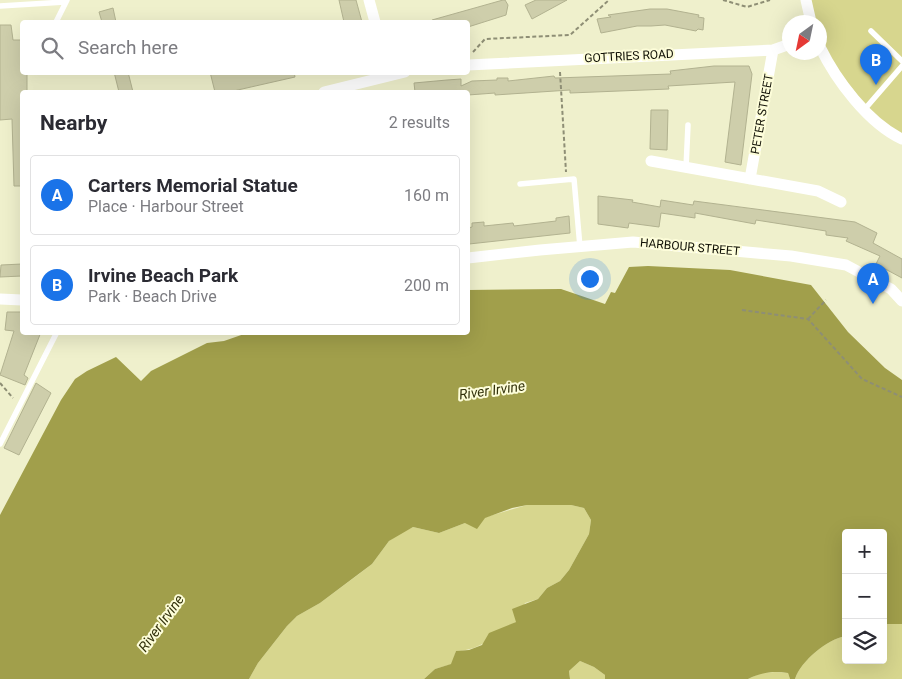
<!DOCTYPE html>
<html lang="en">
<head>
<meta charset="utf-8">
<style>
	:root { --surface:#fff; --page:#f7f7f7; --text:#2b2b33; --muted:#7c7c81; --line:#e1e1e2; --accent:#1a73e8 }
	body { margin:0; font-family:Roboto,sans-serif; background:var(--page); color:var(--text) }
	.controls { position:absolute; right:15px; bottom:15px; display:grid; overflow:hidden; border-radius:5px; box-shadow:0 5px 20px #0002 }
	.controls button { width:45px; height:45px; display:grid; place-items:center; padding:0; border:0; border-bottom:1px solid var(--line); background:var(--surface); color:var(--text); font:25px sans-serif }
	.compass { position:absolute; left:782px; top:15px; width:45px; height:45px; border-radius:50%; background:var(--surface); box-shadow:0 5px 20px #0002; rotate:213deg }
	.you { position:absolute; left:589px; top:278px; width:18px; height:18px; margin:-12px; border:4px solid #fff; border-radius:50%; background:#1a73e8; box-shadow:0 0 0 8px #1a73e833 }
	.badge { display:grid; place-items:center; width:32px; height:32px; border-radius:50%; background:var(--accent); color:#fff; font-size:16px; font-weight:700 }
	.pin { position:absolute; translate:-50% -41px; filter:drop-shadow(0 1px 2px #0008) }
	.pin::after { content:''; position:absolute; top:26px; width:18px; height:15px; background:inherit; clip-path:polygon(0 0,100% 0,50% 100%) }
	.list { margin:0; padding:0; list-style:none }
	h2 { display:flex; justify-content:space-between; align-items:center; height:65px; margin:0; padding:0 20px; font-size:21px }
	h2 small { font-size:16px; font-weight:400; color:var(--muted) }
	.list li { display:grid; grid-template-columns:32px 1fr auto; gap:15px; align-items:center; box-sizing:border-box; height:80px; margin:0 10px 10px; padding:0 10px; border:1px solid var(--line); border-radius:5px }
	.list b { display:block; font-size:19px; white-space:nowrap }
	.list p { margin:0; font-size:16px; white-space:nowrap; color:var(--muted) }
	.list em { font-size:16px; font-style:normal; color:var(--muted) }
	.icon { flex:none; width:28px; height:28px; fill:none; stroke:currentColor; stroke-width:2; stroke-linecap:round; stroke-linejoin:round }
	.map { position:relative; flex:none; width:902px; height:679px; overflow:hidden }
	.search { position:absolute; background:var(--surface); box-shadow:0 5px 20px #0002; left:20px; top:20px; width:450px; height:55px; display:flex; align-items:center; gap:12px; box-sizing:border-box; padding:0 18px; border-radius:5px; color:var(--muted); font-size:19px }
	.panel { position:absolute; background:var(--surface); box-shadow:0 5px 20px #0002; left:20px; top:90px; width:450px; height:245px; border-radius:5px }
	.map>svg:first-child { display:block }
	.green { fill:#d7d68e }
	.water { fill:#a19f4b }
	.building { fill:#ceceab; stroke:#b2b290 }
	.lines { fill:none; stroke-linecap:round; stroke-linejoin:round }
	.path { stroke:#8e8e75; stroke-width:2; stroke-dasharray:4 2.5; stroke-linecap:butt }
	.lane { stroke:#fff; stroke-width:5.5 }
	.street { stroke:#fff; stroke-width:11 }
	.labels { text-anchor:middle; stroke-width:4; stroke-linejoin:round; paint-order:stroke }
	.street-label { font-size:12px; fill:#101005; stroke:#fdfdd9 }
	.water-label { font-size:14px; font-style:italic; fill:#32310b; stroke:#fdfdd9 }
</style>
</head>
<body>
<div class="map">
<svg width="902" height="679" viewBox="0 0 902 679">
	<rect width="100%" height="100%" fill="#eff0cc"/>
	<path class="green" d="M 806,0 L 902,0 L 902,139 L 879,123 L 820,47 L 820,22 L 813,22 Z
		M 527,505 L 571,505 L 584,508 L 591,520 L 589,534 L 569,570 L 560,581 L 547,588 L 538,599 L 525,603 L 516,622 C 491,634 487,649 456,651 L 452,664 L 435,669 L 424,679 L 249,679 L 258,663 L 287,626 L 297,616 L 320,603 L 359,574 L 372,564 L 389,541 L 400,533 L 413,527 L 439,533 L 465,523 Z
		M 883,624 L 902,624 L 902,679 L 795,679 C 801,661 827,639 846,636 L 846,660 L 883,660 Z
		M 580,661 L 594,667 L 605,675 L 605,679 L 570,679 L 569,671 Z
		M 775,672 L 788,673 L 790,679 L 748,679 L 761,673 Z"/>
	<path class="water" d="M 648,266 L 730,270 L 811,285 L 848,332 L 885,368 L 902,380 L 902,624 L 883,624 L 883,533 L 846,533 L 846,636 C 827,639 801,661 795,679 L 790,679 L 788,673 C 773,671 762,672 748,679 L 605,679 L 605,675 L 594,667 L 580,661 L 569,671 L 570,679 L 424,679 L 435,669 L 451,664 L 456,651 L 469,650 L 482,645 L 489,633 L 516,622 L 512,609 L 538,599 L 547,588 L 560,581 L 569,570 L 589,534 L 591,520 L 584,508 L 571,505 L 527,505 L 512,508 L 485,518 L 477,529 L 465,523 L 439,533 L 413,527 L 389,541 L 372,564 L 320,603 L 297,616 L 287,626 L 258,663 L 249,679 L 0,679 L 0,515 L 61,400 L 75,379 L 87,371 L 116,357 L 141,381 L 151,371 L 207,343 L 224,341 L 247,333 L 468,332 L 468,290 L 561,289 L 605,304 L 611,292 L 615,293 L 629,267 Z"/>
	<path class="building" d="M 339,0 L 356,0 L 362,22 L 344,22 Z
		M 503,0 L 505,0 L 508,5 L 506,15 L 468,27 L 468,22 L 432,22 L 432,20 Z
		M 536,0 L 567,0 L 532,19 L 525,5 Z
		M 113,8 L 116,22 L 102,22 L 99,12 Z
		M 650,9 L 667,9 L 699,15 L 698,17 L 704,18 L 703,30 L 698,29 L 696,31 L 665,25 L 651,26 L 637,26 L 601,33 L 597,19 L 611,17 L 608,15 Z
		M 0,25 L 11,25 L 13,40 L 22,40 L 22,72 L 27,72 L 27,92 L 22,92 L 22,186 L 14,186 L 12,119 L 0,120 Z
		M 714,66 L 749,66 L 752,74 L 741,165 L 725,162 L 735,82 L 668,86 L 669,89 L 570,93 L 570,90 L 495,95 L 495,93 L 468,95 L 468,92 L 415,92 L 414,83 L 447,80 L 461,79 L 461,86 L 472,81 L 497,80 L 497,78 L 508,78 L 508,81 L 554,76 L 555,78 L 671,74 L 670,71 Z
		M 114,72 L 128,72 L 133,92 L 119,92 Z
		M 210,72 L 294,72 L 295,77 L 229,92 L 215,92 Z
		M 651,110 L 668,110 L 667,150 L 650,149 Z
		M 598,196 L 633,200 L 632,202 L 660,207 L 661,200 L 693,205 L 694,201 L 855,222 L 877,233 L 873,243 L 902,259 L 902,278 L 876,264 L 880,256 L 846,241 L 848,238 L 826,235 L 826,231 L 756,220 L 755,224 L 695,213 L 695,218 L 661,213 L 659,227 L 629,223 L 628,228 L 598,224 Z
		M 569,216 L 570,233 L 469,244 L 468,228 L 472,227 L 472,223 L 484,222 L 484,226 L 513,223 L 514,226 L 556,221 L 556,218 Z
		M 22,264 L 22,276 L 0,277 L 1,265 Z
		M 7,312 L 22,312 L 22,332 L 41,332 L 24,375 L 28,378 L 25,385 L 0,375 L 14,331 L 5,330 Z
		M 36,383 L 51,393 L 19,455 L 4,448 Z"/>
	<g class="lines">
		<path class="path" d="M 723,0 L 747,7 L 770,0
			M 473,52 L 485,39 L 570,35 L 609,0
			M 560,72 L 566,172
			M 742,310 L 808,319 L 862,379 L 902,397
			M 808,319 L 826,300
			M 0,383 L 13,398"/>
		<path class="lane" d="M 0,6 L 65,2
			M 56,22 L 67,0
			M 871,31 L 902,61
			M 864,110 L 902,66
			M 686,168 L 688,125
			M 520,184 L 574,179 L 580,247
			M 0,444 L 57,332"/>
		<path class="street" d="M 369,0 L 375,22
			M 806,0 L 811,22
			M 820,47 C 836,80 868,123 902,139
			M 468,65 L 773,50 L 790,44
			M 324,92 L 405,72
			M 651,161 L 818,191 L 841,202
			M 750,179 L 773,50
			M 468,258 L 540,250 L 633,242 L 791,256 L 846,265 L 891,289 L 902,301
			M 0,299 L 22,300"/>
	</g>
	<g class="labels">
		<g class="street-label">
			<text transform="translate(629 56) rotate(-3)" y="4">GOTTRIES ROAD</text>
			<text transform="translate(762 114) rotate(-80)" y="4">PETER STREET</text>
			<text transform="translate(690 247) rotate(5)" y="4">HARBOUR STREET</text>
		</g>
		<g class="water-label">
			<text transform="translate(492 390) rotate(-8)" y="5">River Irvine</text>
			<text transform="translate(161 623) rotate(-54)" y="5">River Irvine</text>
		</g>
	</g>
</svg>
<div class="controls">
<button>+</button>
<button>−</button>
<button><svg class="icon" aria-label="layers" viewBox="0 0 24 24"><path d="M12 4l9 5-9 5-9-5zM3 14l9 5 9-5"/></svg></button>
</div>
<svg class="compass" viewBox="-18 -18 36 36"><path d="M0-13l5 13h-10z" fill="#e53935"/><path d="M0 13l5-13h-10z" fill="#7c7c81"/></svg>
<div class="you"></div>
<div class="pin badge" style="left:873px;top:304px">A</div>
<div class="pin badge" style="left:876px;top:85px">B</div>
<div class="search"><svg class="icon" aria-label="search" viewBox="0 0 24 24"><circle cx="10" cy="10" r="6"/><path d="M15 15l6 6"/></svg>Search here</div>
<section class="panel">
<h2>Nearby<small>2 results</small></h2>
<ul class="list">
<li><span class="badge">A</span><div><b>Carters Memorial Statue</b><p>Place · Harbour Street</p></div><em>160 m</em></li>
<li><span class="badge">B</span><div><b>Irvine Beach Park</b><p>Park · Beach Drive</p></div><em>200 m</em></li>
</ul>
</section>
</div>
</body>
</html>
